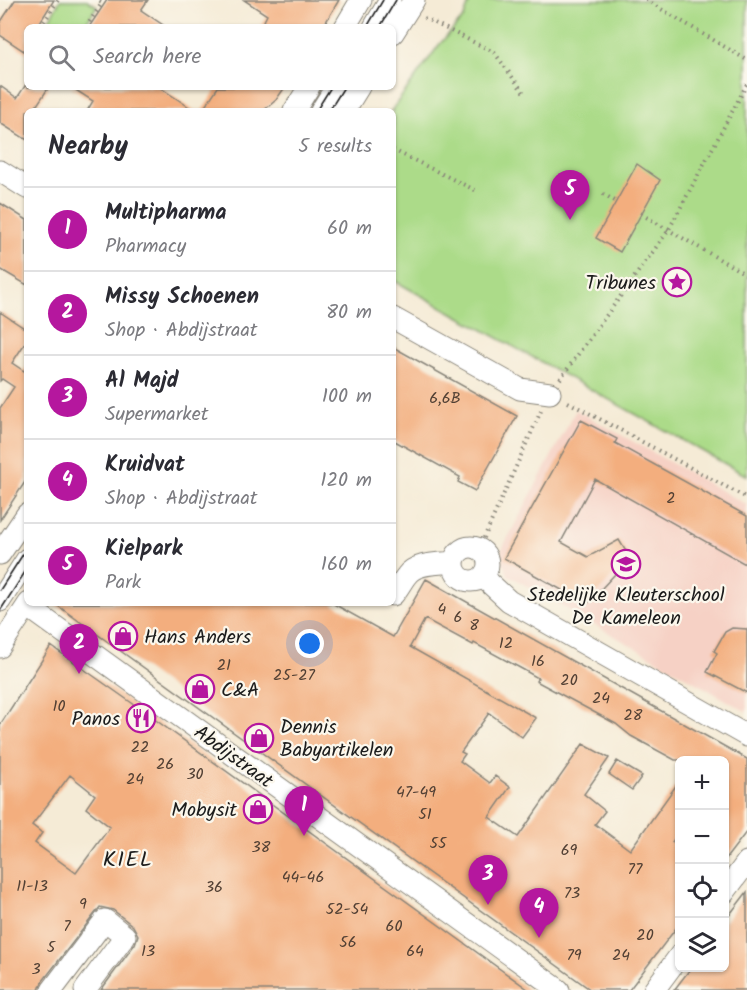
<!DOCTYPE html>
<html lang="en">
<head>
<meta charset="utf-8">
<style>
	:root { --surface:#fff; --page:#f2f2f3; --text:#2b2b33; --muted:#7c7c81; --line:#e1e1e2; --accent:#b5179e }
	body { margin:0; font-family:Kalam,sans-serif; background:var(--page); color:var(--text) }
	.controls { position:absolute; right:18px; bottom:18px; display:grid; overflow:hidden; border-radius:9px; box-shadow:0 2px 4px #0004 }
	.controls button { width:54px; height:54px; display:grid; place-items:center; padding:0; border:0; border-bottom:2px solid var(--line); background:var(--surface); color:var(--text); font:30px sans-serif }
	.you { position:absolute; left:310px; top:644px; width:21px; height:21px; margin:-15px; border:4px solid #fff; border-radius:50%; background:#1a73e8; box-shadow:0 0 0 9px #1a73e833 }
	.badge { display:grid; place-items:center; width:39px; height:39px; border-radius:50%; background:var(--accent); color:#fff; font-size:20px; font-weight:700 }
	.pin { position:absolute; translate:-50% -50px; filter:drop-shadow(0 2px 3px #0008) }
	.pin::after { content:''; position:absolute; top:32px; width:21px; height:18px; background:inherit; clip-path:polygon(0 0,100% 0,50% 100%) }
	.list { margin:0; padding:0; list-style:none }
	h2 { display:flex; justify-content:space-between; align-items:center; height:78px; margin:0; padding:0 24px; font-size:26px }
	h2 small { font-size:20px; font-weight:400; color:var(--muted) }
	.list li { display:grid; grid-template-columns:39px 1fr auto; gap:18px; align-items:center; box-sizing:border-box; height:84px; padding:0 24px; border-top:2px solid var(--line) }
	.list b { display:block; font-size:22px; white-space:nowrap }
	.list p { margin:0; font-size:20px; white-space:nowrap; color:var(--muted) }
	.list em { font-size:20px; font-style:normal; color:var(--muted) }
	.icon { flex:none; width:33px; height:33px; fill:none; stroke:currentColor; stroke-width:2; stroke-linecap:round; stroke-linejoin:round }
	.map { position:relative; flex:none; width:747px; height:990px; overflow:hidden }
	.search { position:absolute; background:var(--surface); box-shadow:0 2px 4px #0004; left:24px; top:24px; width:372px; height:66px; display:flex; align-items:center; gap:15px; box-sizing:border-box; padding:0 21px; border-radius:9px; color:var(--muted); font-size:22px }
	.panel { position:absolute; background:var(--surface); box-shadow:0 2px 4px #0004; left:24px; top:108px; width:372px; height:498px; border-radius:9px }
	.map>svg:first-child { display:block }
	.built { fill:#f6d1c5 }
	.green { fill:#acdb89; stroke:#647c52; stroke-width:1.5 }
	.building { fill:#f3ae7e; fill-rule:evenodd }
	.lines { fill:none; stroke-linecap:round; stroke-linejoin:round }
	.minor-casing { stroke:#888479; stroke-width:23 }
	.path { stroke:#888479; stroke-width:4; stroke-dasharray:1.5 4.5; stroke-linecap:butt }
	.minor { stroke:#fff; stroke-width:21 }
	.tram { stroke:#1c1c1c; stroke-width:1.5 }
	.labels { text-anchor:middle; stroke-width:4.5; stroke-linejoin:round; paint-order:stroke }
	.number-label { font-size:16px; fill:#524034 }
	.poi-label { font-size:20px; fill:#1c1c1c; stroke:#fbf7ec; text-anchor:end }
	.street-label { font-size:20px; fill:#1c1c1c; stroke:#fbf7ec }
	.quarter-label { font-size:22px; letter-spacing:1.5px; fill:#1c1c1c; stroke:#fbf7ec }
</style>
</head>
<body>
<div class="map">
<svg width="747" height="990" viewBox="0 0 747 990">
	<rect width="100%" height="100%" fill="#fbf7ec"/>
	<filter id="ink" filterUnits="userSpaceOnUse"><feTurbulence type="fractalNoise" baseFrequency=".0167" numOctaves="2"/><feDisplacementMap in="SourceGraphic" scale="12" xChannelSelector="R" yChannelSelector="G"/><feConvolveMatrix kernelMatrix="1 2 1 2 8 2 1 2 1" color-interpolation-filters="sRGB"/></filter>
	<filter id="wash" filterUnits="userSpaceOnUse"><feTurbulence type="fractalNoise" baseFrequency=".008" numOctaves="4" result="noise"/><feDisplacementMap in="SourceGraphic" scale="24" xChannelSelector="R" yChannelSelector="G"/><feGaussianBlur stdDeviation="1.35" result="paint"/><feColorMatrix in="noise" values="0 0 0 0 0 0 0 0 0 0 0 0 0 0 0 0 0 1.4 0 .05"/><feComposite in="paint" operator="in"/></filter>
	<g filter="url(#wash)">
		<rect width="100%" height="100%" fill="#f5ebd6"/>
		<path class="built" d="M 576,410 L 747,505 L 747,712 L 508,575 L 500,553 Z"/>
		<path class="green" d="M 60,0 L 87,0 L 97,6 L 84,27 L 45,27 Z
			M 470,0 L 747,0 L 747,476 L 393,280 L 393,111 L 391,111 L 439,45 L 464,17 Z"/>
		<g id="blocks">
			<path class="building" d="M 15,0 L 54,0 L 37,27 L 27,27 L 27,53 L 0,35 L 0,23 Z
				M 107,0 L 148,0 L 141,10 L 166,27 L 89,27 Z
				M 244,0 L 339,0 L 323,27 L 261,27 L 267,15 Z
				M 27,83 L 27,87 L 49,87 L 33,111 L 27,111 L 27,140 L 0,123 L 0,86 L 17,98 Z
				M 71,87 L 159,87 L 195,111 L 87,111 L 93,101 Z
				M 218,87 L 285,87 L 276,100 L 263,111 L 202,111 Z
				M 637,164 L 660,180 L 620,252 L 596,238 Z
				M 0,203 L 27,220 L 27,285 L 0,269 Z
				M 0,312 L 27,330 L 27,340 L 12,363 L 24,371 L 27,367 L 27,479 L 0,520 L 0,408 L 14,387 L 2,379 L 0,381 Z
				M 393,347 L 517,416 L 475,491 L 458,482 L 460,477 L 393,440 Z
				M 581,420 L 617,439 L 615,443 L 747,516 L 747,565 L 595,479 L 561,542 L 588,557 L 619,540 L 630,558 L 587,604 L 504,558 Z
				M 426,579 L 747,759 L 747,831 L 724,861 L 724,760 L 675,760 L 631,736 L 616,724 L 536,681 L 538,678 L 522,669 L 474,643 L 473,645 L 425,619 L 410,647 L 536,718 L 522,737 L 489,713 L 461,752 L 465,754 L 460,761 L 490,783 L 495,776 L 510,787 L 489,817 L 518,837 L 583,744 L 609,758 L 584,794 L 605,811 L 595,824 L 630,850 L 680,780 L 680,831 L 672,842 L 680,848 L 680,923 L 629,990 L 591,990 L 54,603 L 332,603 L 393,637 Z
				M 732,628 L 747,629 L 747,693 L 707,672 L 717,653 L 714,651 L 725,632 Z
				M 51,646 L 139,708 L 529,990 L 101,990 L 135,944 L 138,935 L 133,926 L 113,910 L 100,907 L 42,982 L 39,990 L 0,990 L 0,725 ZM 70,775 L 95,795 L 86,808 L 110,827 L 76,873 L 35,843 L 42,833 L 32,825 Z
				M 617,761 L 642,776 L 632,790 L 609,774 Z
				M 747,892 L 747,990 L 674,990 L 691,968 L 724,968 L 724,922 Z"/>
		</g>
	</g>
	<g filter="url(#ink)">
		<use href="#blocks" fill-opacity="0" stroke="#888479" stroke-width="1.5"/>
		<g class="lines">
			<g class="minor-casing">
				<path id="minor" d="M 345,27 L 361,0
					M 374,27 L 390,0
					M 393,33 L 414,0
					M 294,111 L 309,87
					M 321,111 L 336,87
					M 344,111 L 359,87
					M 0,171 L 27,188
					M 393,318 L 520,389 L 550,393
					M454 564a17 17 0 1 1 34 0a17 17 0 1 1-34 0Z
					M 0,554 L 27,514
					M 483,577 L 509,601 L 747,736
					M 393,595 C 399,588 402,581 407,575 C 416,562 440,564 453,562
					M 0,601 L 27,559
					M 27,606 L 559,990
					M 0,647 L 29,603
					M 724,893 L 747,862
					M 52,990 L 105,920 L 125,936 L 85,990
					M 654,990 L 680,955"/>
			</g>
			<path class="path" d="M 646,0 L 747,60
				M 424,18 L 494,52 L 524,93
				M 41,27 L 58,0
				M 86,27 L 102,3 L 96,0
				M 393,150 L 477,191
				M 603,194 L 615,201
				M 641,214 L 747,275
				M 560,379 L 668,231 L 747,84
				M 568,402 L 747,498
				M 479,549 L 541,411"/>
			<use href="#minor" class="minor"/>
			<path class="tram" d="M 367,27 L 383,0
				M 380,27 L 396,0
				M 316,111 L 331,87
				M 329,111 L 344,87
				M 0,590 L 27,548
				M 0,611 L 27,569"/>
		</g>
	</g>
	<defs>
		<g id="sight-ring" transform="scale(1.5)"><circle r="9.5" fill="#fbf7ec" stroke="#b5179e" stroke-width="1.5"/><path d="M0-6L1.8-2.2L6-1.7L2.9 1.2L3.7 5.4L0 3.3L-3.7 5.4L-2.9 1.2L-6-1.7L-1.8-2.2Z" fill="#b5179e"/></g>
		<g id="school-ring" transform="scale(1.5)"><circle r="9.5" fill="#fbf7ec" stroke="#b5179e" stroke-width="1.5"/><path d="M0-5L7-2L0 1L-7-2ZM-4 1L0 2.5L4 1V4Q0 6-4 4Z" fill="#b5179e"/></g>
		<g id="shop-ring" transform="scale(1.5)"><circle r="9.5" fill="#fbf7ec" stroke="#b5179e" stroke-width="1.5"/><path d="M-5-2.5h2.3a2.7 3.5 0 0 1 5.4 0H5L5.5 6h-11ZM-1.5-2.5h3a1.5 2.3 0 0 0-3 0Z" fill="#b5179e"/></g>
		<g id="restaurant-ring" transform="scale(1.5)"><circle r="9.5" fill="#fbf7ec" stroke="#b5179e" stroke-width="1.5"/><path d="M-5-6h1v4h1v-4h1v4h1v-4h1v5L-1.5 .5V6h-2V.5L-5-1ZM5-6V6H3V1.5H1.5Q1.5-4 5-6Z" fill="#b5179e"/></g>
	</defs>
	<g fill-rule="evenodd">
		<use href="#sight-ring" x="677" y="282"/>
		<use href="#school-ring" x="626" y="564"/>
		<use href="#shop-ring" x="123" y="636"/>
		<use href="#shop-ring" x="200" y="689"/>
		<use href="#restaurant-ring" x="141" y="718"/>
		<use href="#shop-ring" x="259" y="738"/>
		<use href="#shop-ring" x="258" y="809"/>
	</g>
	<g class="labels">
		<g class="number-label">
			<text x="445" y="403">6,6B</text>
			<text x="671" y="503">2</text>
			<text x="442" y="614">4</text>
			<text x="458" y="622">6</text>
			<text x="474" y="630">8</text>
			<text x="506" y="648">12</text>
			<text x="538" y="666">16</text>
			<text x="224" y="670">21</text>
			<text x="294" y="680">25-27</text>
			<text x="569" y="685">20</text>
			<text x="601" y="703">24</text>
			<text x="59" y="711">10</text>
			<text x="633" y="720">28</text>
			<text x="140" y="752">22</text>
			<text x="165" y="769">26</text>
			<text x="195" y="779">30</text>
			<text x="135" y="784">24</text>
			<text x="416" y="797">47-49</text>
			<text x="425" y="819">51</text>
			<text x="438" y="848">55</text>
			<text x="261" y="852">38</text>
			<text x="569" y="855">69</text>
			<text x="635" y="874">77</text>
			<text x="303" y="882">44-46</text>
			<text x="32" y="891">11-13</text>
			<text x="214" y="892">36</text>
			<text x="572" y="898">73</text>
			<text x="83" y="909">9</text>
			<text x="347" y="914">52-54</text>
			<text x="67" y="931">7</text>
			<text x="394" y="931">60</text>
			<text x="645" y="940">20</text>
			<text x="348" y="947">56</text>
			<text x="51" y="952">5</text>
			<text x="148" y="956">13</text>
			<text x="415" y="956">64</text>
			<text x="574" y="960">79</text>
			<text x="621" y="960">24</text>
			<text x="36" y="974">3</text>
		</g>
		<g class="poi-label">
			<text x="656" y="289">Tribunes</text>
			<text x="626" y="601" text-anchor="middle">Stedelijke Kleuterschool<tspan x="626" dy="23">De Kameleon</tspan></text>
			<text x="144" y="643" text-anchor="start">Hans Anders</text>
			<text x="221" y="696" text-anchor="start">C&amp;A</text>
			<text x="120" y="725">Panos</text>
			<text x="280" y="733" text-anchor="start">Dennis<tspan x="280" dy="23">Babyartikelen</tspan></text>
			<text x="237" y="816">Mobysit</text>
		</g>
		<g class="street-label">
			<text transform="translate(234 756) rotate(36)" y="7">Abdijstraat</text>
		</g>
		<g class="quarter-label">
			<text x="128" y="866">KIEL</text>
		</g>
	</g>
</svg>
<div class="controls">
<button>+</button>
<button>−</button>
<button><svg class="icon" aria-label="locate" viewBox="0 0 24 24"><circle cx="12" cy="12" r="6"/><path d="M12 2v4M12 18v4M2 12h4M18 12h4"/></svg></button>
<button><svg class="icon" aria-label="layers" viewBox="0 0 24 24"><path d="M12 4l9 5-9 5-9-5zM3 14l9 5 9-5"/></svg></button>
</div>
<div class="you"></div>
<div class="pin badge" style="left:304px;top:836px">1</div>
<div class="pin badge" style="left:79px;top:674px">2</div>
<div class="pin badge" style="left:488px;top:905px">3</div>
<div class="pin badge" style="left:539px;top:938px">4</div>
<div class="pin badge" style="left:570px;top:220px">5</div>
<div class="search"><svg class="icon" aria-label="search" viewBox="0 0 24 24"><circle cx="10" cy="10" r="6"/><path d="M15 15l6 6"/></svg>Search here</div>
<section class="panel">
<h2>Nearby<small>5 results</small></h2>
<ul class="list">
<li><span class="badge">1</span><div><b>Multipharma</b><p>Pharmacy</p></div><em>60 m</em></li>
<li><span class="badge">2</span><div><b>Missy Schoenen</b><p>Shop · Abdijstraat</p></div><em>80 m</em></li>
<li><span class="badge">3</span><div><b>Al Majd</b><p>Supermarket</p></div><em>100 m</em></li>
<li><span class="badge">4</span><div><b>Kruidvat</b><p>Shop · Abdijstraat</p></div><em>120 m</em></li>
<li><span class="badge">5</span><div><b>Kielpark</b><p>Park</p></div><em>160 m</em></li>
</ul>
</section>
</div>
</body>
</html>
